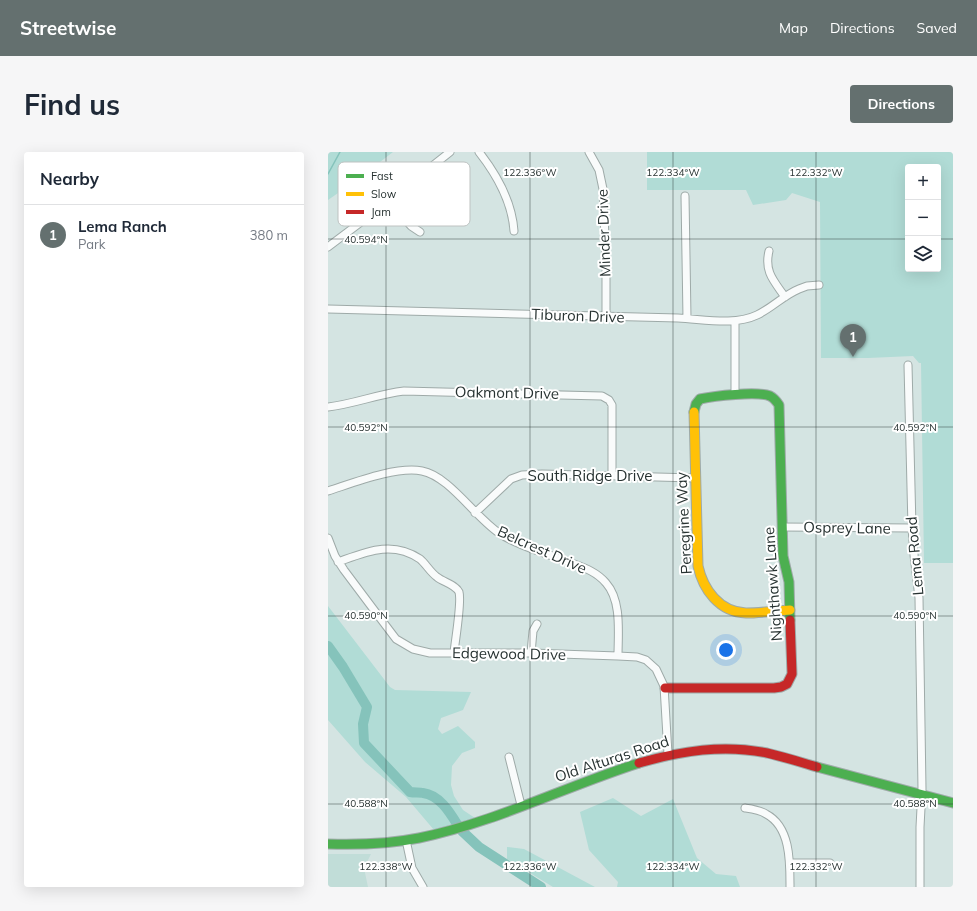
<!DOCTYPE html>
<html lang="en">
<head>
<meta charset="utf-8">
<style>
	:root { --surface:#fff; --page:#f6f6f7; --text:#1f2937; --muted:#747a83; --line:#e0e1e3; --accent:#64706f }
	body { margin:0; font-family:Mulish,sans-serif; background:var(--page); color:var(--text) }
	.controls { position:absolute; right:12px; top:12px; display:grid; overflow:hidden; border-radius:4px; box-shadow:0 4px 16px #0002 }
	.controls button { width:36px; height:36px; display:grid; place-items:center; padding:0; border:0; border-bottom:1px solid var(--line); background:var(--surface); color:var(--text); font:20px sans-serif }
	.you { position:absolute; left:398px; top:498px; width:14px; height:14px; margin:-10px; border:3px solid #fff; border-radius:50%; background:#1a73e8; box-shadow:0 0 0 6px #1a73e833 }
	.badge { display:grid; place-items:center; width:26px; height:26px; border-radius:50%; background:var(--accent); color:#fff; font-size:13px; font-weight:700 }
	.pin { position:absolute; translate:-50% -33px; filter:drop-shadow(0 1px 2px #0008) }
	.pin::after { content:''; position:absolute; top:21px; width:14px; height:12px; background:inherit; clip-path:polygon(0 0,100% 0,50% 100%) }
	.list { margin:0; padding:0; list-style:none }
	h2 { display:flex; justify-content:space-between; align-items:center; height:52px; margin:0; padding:0 16px; font-size:17px }
	h2 small { font-size:13px; font-weight:400; color:var(--muted) }
	.list li { display:grid; grid-template-columns:26px 1fr auto; gap:12px; align-items:center; box-sizing:border-box; height:60px; padding:0 16px; border-top:1px solid var(--line) }
	.list b { display:block; font-size:15px; white-space:nowrap }
	.list p { margin:0; font-size:13px; white-space:nowrap; color:var(--muted) }
	.list em { font-size:13px; font-style:normal; color:var(--muted) }
	.icon { flex:none; width:22px; height:22px; fill:none; stroke:currentColor; stroke-width:2; stroke-linecap:round; stroke-linejoin:round }
	.map { position:relative; flex:none; width:625px; height:735px; overflow:hidden; border-radius:4px }
	header { display:flex; align-items:center; gap:24px; box-sizing:border-box; height:56px; padding:0 20px; background:var(--accent); color:#fff }
	header strong { font-size:19px }
	nav { display:flex; gap:22px; margin-inline-start:auto; font-size:14px }
	.intro { display:flex; align-items:center; justify-content:space-between; box-sizing:border-box; height:96px; padding:0 24px }
	h1 { margin:0; font-size:28px }
	.button { padding:10px 18px; border-radius:4px; background:var(--accent); color:#fff; font-size:14px; font-weight:700 }
	main { display:flex; gap:24px; padding:0 24px }
	aside { flex:1; background:var(--surface); border-radius:4px; box-shadow:0 4px 16px #0002 }
	.map>svg:first-child { display:block }
	.built { fill:#c1ddd8 }
	.green { fill:#b1dcd6; fill-rule:evenodd }
	.lines { fill:none; stroke-linecap:round; stroke-linejoin:round }
	.stream { stroke:#85c3bb; stroke-width:1.5 }
	.river { stroke:#85c3bb; stroke-width:10 }
	.street-casing { stroke:#9eaaa8; stroke-width:9 }
	.fast-casing { stroke:#9eaaa8; stroke-width:11 }
	.slow-casing { stroke:#9eaaa8; stroke-width:11 }
	.jam-casing { stroke:#9eaaa8; stroke-width:11 }
	.street { stroke:#f9fbfb; stroke-width:7 }
	.fast { stroke:#4caf50; stroke-width:9 }
	.slow { stroke:#ffc107; stroke-width:9 }
	.jam { stroke:#c62828; stroke-width:9 }
	.ticks { fill:none; stroke:#273231; stroke-width:1; stroke-opacity:0.45 }
	.labels { text-anchor:middle; stroke-width:4; stroke-linejoin:round; paint-order:stroke }
	.street-label { font-size:15px; fill:#273231; stroke:#fff }
	.key { fill:#fff; stroke:#bec2c1; stroke-width:1 }
	.key-label { font-size:11px; fill:#273231 }
	.ticks-label { font-size:10px; text-anchor:middle; fill:#273231; stroke:#fff; stroke-width:4; stroke-linejoin:round; paint-order:stroke }
</style>
</head>
<body>
<header>
<strong>Streetwise</strong>
<nav><a>Map</a><a>Directions</a><a>Saved</a></nav>
</header>
<div class="intro"><h1>Find us</h1><a class="button">Directions</a></div>
<main>
<aside>
<h2>Nearby<small></small></h2>
<ul class="list">
<li><span class="badge">1</span><div><b>Lema Ranch</b><p>Park</p></div><em>380 m</em></li>
</ul>
</aside>
<div class="map">
<svg width="625" height="735" viewBox="0 0 625 735">
	<rect width="100%" height="100%" fill="#d4e4e2"/>
	<path class="built" d="M 0,702 L 43,702 L 36,716 L 40,735 L 0,735 Z"/>
	<path class="green" d="M 0,0 L 65,0 L 26,30 L 0,48 Z
		M 319,0 L 625,0 L 625,411 L 596,411 L 593,211 L 591,211 L 585,204 L 540,206 L 493,206 L 492,50 L 464,41 L 458,48 L 425,53 L 418,38 L 319,38 ZM 580,15 L 610,15 L 610,117 L 580,117 Z
		M 0,454 L 62,535 L 67,538 L 143,540 L 135,558 L 113,566 L 110,577 L 114,582 L 130,574 L 147,590 L 147,596 L 134,601 L 124,614 L 123,633 L 126,644 L 135,658 L 147,666 L 106,678 L 78,645 L 37,610 L 0,568 Z
		M 285,646 L 313,664 L 345,647 L 369,706 L 388,722 L 408,724 L 412,735 L 289,735 L 290,730 L 261,698 L 252,660 Z
		M 179,695 L 196,697 L 267,735 L 225,735 L 179,707 Z"/>
	<g class="lines">
		<path class="stream" d="M 0,22 L 12,0"/>
		<path class="river" d="M 0,494 L 15,515 L 39,555 L 35,572 L 36,591 L 82,640 C 87,641 91,640 95,641 C 111,643 121,659 129,672
			M 134,679 L 151,695 L 213,735"/>
		<g class="street-casing">
			<path id="street" d="M 151,0 C 169,23 184,49 186,79
				M 261,0 L 271,18 L 275,37 L 278,112 L 278,164
				M 357,44 L 359,166
				M 60,49 L 83,74 L 92,80
				M 0,95 L 41,64 L 122,0
				M 441,99 C 436,120 446,129 457,145
				M 0,157 L 350,166 C 375,167 406,174 429,163 C 444,156 456,143 471,137 L 479,134 L 491,133
				M 407,169 L 407,243
				M 580,213 L 584,376 L 586,403 L 591,446 L 594,637 L 592,675 L 592,735
				M 0,255 C 26,252 50,242 76,239 L 274,244 L 281,248 L 284,253 L 284,324
				M 0,339 C 25,331 68,314 94,319 C 121,324 147,365 171,381 C 188,393 220,402 241,410 C 254,415 268,419 278,431 C 294,449 290,481 290,504
				M 147,361 L 183,327 L 194,323 L 214,322 L 367,326
				M 454,375 L 584,376
				M 0,386 L 7,404 L 16,418 L 49,462 L 68,487 L 85,497 L 102,501 L 203,501 L 290,504 L 309,505 L 318,508 L 328,517 L 336,534 L 340,602
				M 10,410 C 38,400 64,388 92,407 C 98,412 102,420 109,425 C 115,430 127,432 131,440 C 134,450 127,489 126,501
				M 203,501 L 205,479 L 209,472
				M 181,605 L 193,653
				M 417,656 C 424,657 432,658 438,662 C 463,675 462,711 462,735
				M 78,688 L 84,716 L 95,735
				M 462,711 L 502,711"/>
		</g>
		<g class="fast-casing">
			<path id="fast" d="M 366,260 L 368,252 L 372,247 C 386,244 429,239 442,244 C 446,246 449,250 451,253 L 455,404 L 461,430 L 462,468
				M 489,615 L 625,651
				M 0,692 C 31,693 61,692 91,686 C 165,671 239,634 311,611"/>
		</g>
		<g class="slow-casing">
			<path id="slow" d="M 366,260 L 370,414 C 375,437 391,460 418,461 C 432,461 447,459 462,458"/>
		</g>
		<g class="jam-casing">
			<path id="jam" d="M 337,536 L 446,536 L 453,535 L 459,532 L 464,522 L 462,468
				M 311,611 C 353,599 395,592 439,601 C 456,605 472,610 489,615"/>
		</g>
		<use href="#street" class="street"/>
		<use href="#fast" class="fast"/>
		<use href="#slow" class="slow"/>
		<use href="#jam" class="jam"/>
	</g>
	<path class="ticks" d="M 58,0 L 58,735M 202,0 L 202,735M 345,0 L 345,735M 488,0 L 488,735M 0,87 L 580,87M 610,87 L 625,87M 0,275 L 625,275M 0,464 L 625,464M 0,652 L 625,652"/>
	<g class="labels">
		<g class="street-label">
			<text transform="translate(276 81) rotate(-92)" y="5">Minder Drive</text>
			<text transform="translate(250 164) rotate(2)" y="5">Tiburon Drive</text>
			<text transform="translate(179 241) rotate(1)" y="5">Oakmont Drive</text>
			<text x="262" y="329">South Ridge Drive</text>
			<text transform="translate(356 371) rotate(-93)" y="5">Peregrine Way</text>
			<text transform="translate(519 376) rotate(1)" y="5">Osprey Lane</text>
			<text transform="translate(214 398) rotate(24)" y="5">Belcrest Drive</text>
			<text transform="translate(587 404) rotate(-95)" y="5">Lema Road</text>
			<text transform="translate(445 432) rotate(-94)" y="5">Nighthawk Lane</text>
			<text transform="translate(181 502) rotate(1)" y="5">Edgewood Drive</text>
			<text transform="translate(284 607) rotate(-18)" y="5">Old Alturas Road</text>
		</g>
	</g>
	<rect x="10" y="10" width="132" height="64" rx="6" class="key"/>
	<rect x="18" y="22" width="18" height="4" fill="#4caf50"/>
	<rect x="18" y="40" width="18" height="4" fill="#ffc107"/>
	<rect x="18" y="58" width="18" height="4" fill="#c62828"/>
	<g class="key-label">
		<text x="43" y="28">Fast</text>
		<text x="43" y="46">Slow</text>
		<text x="43" y="64">Jam</text>
	</g>
	<g class="ticks-label">
		<text x="202" y="24">122.336°W</text>
		<text x="345" y="24">122.334°W</text>
		<text x="488" y="24">122.332°W</text>
		<text x="38" y="91">40.594°N</text>
		<text x="38" y="279">40.592°N</text>
		<text x="587" y="279">40.592°N</text>
		<text x="38" y="467">40.590°N</text>
		<text x="587" y="467">40.590°N</text>
		<text x="38" y="655">40.588°N</text>
		<text x="587" y="655">40.588°N</text>
		<text x="58" y="718">122.338°W</text>
		<text x="202" y="718">122.336°W</text>
		<text x="345" y="718">122.334°W</text>
		<text x="488" y="718">122.332°W</text>
	</g>
</svg>
<div class="controls">
<button>+</button>
<button>−</button>
<button><svg class="icon" aria-label="layers" viewBox="0 0 24 24"><path d="M12 4l9 5-9 5-9-5zM3 14l9 5 9-5"/></svg></button>
</div>
<div class="you"></div>
<div class="pin badge" style="left:525px;top:205px">1</div>
</div>
</main>
</body>
</html>
